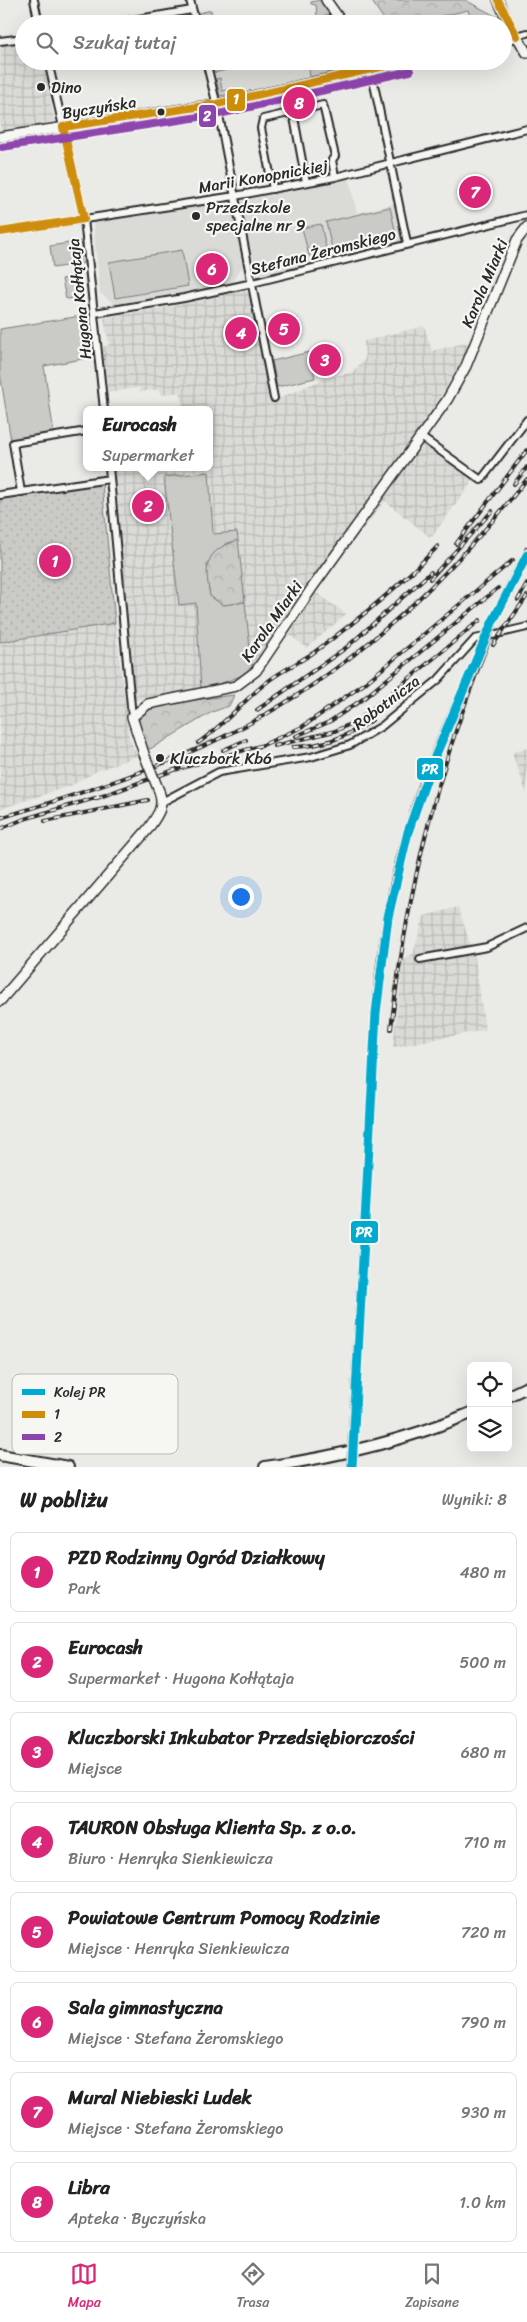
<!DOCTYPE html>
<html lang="pl">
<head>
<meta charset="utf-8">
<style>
	:root { --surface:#fff; --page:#f6f6f6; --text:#222; --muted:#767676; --line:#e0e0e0; --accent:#db2777 }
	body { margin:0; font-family:Sriracha,sans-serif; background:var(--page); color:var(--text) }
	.controls { position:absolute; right:15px; bottom:15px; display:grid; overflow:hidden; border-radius:8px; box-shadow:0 5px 20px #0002 }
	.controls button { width:45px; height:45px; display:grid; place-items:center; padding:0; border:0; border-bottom:1px solid var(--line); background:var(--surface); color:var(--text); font:25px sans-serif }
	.you { position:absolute; left:240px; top:896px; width:18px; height:18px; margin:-12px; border:4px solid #fff; border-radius:50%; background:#1a73e8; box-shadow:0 0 0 8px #1a73e833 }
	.badge { display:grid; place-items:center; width:32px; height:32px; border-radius:50%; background:var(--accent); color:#fff; font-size:16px; font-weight:700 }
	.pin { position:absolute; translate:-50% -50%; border:2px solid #fff; box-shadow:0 1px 5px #0006 }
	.popup { position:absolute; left:83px; top:406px; width:130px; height:65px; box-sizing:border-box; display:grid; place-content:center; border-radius:8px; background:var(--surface); filter:drop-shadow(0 1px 4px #0005); font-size:16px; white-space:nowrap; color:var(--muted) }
	.popup b { font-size:19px; color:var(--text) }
	.popup::after { content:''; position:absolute; left:50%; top:100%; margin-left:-10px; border:10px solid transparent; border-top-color:var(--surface) }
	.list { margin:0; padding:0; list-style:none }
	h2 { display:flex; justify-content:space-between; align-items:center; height:65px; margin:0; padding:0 20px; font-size:21px }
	h2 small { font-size:16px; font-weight:400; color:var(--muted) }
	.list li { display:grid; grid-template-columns:32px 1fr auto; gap:15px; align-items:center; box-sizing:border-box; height:80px; margin:0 10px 10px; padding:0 10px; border:1px solid var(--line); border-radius:8px }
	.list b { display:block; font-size:19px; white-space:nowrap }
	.list p { margin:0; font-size:16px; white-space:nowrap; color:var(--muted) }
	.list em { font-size:16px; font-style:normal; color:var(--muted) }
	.icon { flex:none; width:28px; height:28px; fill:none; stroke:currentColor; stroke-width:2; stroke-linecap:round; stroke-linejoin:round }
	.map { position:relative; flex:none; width:527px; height:1467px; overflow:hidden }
	.search { position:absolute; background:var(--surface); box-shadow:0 5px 20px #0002; left:15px; right:15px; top:15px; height:55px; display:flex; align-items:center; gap:12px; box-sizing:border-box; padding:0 18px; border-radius:28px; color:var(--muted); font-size:19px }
	.sheet { height:785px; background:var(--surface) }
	nav { display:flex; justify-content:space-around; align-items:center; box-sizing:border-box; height:70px; border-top:1px solid var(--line); background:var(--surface); font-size:14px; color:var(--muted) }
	nav a { display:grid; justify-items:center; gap:2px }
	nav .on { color:var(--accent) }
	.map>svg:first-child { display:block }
	.built { fill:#dadad6 }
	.industrial { fill:url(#industrial-grid) }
	.grass { fill:#cacac7; stroke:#7a7a79 }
	.forest { fill:url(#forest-crowns); stroke:#7a7a79 }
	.garden { fill:url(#garden-dots); stroke:#7a7a79 }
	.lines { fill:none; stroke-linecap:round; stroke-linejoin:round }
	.street-casing { stroke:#2b2b2b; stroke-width:10 }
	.secondary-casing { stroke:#2b2b2b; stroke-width:12 }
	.primary-casing { stroke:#2b2b2b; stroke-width:14 }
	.street { stroke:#f6f6f2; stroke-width:6 }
	.secondary { stroke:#f6f6f2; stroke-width:9 }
	.primary { stroke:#f6f6f2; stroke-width:10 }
	.rail-casing { stroke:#2b2b2b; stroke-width:4 }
	.rail { stroke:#f6f6f2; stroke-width:2; stroke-dasharray:5.5; stroke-linecap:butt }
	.secondary-bridge-casing { stroke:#2b2b2b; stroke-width:12; stroke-linecap:butt }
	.secondary-bridge { stroke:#f6f6f2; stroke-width:9 }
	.bus-1-casing { stroke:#f6f6f2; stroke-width:11 }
	.bus-2-casing { stroke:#f6f6f2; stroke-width:11 }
	.bus-1 { stroke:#ce8d09; stroke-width:8 }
	.bus-2 { stroke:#8e44ad; stroke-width:8 }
	.rail-1-casing { stroke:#f6f6f2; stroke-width:12 }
	.rail-1 { stroke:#00a9ce; stroke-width:9 }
	.poi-dot { fill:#2b2b2b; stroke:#f6f6f2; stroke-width:2 }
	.labels { text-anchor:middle; stroke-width:4.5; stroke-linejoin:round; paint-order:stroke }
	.poi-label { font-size:16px; fill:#2b2b2b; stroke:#f6f6f2; text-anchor:start }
	.street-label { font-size:16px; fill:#2b2b2b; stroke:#f6f6f2 }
	.key { fill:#f6f6f2; stroke:#b9b9b6; stroke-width:1 }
	.key-label { font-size:14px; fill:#2b2b2b }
	.line-badge { stroke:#f6f6f2; stroke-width:2 }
	.badge-label { font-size:14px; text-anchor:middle; font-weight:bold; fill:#fff }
</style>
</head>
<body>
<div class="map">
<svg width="527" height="1467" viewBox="0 0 527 1467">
	<defs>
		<pattern id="industrial-grid" width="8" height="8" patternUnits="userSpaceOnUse" patternTransform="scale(1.25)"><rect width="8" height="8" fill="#dadad6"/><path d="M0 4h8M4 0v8" fill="none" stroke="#bbbbb8"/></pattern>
		<pattern id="forest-crowns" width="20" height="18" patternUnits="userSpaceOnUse" patternTransform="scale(1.25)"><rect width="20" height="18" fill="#cacac7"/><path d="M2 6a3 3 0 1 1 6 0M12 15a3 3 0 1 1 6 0" fill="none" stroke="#aeaeab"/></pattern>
		<pattern id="garden-dots" width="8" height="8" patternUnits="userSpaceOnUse" patternTransform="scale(1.25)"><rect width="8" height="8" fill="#cacac7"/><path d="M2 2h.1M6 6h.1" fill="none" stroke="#aeaeab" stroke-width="1.8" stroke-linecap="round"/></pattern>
	</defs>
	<rect width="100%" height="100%" fill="#eaeae6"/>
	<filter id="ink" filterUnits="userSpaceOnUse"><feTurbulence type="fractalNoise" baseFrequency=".02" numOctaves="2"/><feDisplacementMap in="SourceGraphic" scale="10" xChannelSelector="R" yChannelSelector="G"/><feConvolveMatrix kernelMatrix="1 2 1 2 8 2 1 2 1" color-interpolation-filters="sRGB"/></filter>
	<g filter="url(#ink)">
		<path class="built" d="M 212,61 L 328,61 L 331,72 L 220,96 Z
			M 349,179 L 357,213 L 393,204 L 401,239 L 399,242 L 257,277 L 240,201 Z
			M 229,201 L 231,203 L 243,265 L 233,282 L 183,294 L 116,305 L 100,293 L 93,222 Z"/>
		<path class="industrial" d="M 24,39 L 24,61 L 43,61 L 55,123 L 0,133 L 0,43 Z
			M 240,291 L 251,293 L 270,402 L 324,379 L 352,372 L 365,359 L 364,341 L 424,326 L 432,351 L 473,341 L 418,435 L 475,478 L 431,538 L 385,501 L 314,591 L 346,614 L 307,648 L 287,633 L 252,667 L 237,532 L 213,534 L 209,472 L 164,477 L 179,605 L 196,603 L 201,691 L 134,700 L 114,467 L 209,467 L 209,410 L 183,410 L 180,392 L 161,395 L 160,389 L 140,392 L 139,387 L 108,393 L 103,347 L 109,345 L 104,318 L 190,303 Z
			M 115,623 L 129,737 L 137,756 L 97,771 L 70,786 L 0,809 L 0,642 Z
			M 527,748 L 527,794 L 512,753 Z
			M 458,907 L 475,958 L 485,1030 L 393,1047 L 403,959 L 413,954 L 424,916 Z"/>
		<path class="grass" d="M 320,0 L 330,14 L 312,19 L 313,24 L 291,24 L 317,16 L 316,5 L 311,4 L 311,2 Z
			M 211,10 L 212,23 L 199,24 L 196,14 Z
			M 210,61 L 230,61 L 231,69 L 213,73 Z
			M 329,65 L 330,68 L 336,67 L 336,71 L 310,77 L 309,69 Z
			M 220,78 L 222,91 L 237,88 L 238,92 L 220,96 L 216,79 Z
			M 390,207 L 397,239 L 333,253 L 326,222 Z
			M 321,224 L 327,252 L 309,256 L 302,228 Z
			M 81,241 L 84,263 L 53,268 L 50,246 Z
			M 182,250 L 188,286 L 115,298 L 109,262 Z
			M 74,277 L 77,298 L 66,299 L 62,279 Z
			M 81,316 L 88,358 L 44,366 L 54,434 L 11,441 L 0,373 L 0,329 Z
			M 297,318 L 301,333 L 294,334 L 290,322 Z
			M 310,352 L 315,378 L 277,387 L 272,361 Z
			M 209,472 L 213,534 L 237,532 L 238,540 L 225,544 L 207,564 L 210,596 L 223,605 L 245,602 L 252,667 L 243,675 L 201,691 L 196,603 L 179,605 L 164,477 Z"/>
		<path class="forest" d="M 371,0 L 465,0 L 501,19 L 495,24 L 472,24 L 468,10 L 443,16 L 445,24 L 382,24 L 385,21 Z
			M 238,540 L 245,602 L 223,605 L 210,596 C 204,564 205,551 238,540 Z
			M 234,695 L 229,706 L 212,712 L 150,749 L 143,746 C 138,726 133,715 155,705 Z"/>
		<path class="garden" d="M 102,484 L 115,623 L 0,642 L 0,499 Z"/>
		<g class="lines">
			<g class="street-casing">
				<path id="street" d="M 34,0 L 39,24
					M 190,0 L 196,24
					M 109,24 L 192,10
					M 517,36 L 527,33
					M 0,41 L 24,38
					M 48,61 L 84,219 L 104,410
					M 206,61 L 218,110 L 274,398
					M 371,70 L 407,243
					M 306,182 L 293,112 L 323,105 L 335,156 L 332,160 L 335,177
					M 273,189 L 261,128 L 263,119 L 293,112
					M 0,232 L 235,196 L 335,177 L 527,129
					M 95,313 L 184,298 L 248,284 L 527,215
					M 421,437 L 481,480 L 527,420
					M 109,467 L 132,717
					M 21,492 L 13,443 L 87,431
					M 0,495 L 110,479
					M 162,802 L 219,772 L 311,757 L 350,745 L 382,726 L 438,680 L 475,639 L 527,627
					M 420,959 L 487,947 L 527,928"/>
			</g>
			<g class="secondary-casing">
				<path id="secondary" d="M 326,0 L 343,24
					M 498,0 L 509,24 L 527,53
					M 503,41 L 517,36
					M 0,137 L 217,104 L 408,61
					M 144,754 L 132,717 L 148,704 L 236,686 L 256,671 L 312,588 L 447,400 L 466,366 L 517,240 L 527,227
					M 0,1001 L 148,829 C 157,816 165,807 159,791"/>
			</g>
			<g class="primary-casing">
				<path id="primary" d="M 508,1396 L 527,1387
					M 0,1455 L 68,1467
					M 265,1467 C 336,1457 405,1441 471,1413"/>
			</g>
			<use href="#street" class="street"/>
			<use href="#secondary" class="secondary"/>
			<use href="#primary" class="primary"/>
			<g class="rail-casing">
				<path id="rail" d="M 514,484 L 527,467
					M 456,544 L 527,450
					M 430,579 L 492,511
					M 518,600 L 527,584
					M 493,645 L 527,596
					M 257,710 L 347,647 L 431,572
					M 296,736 L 329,722 L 363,699 L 498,588
					M 198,743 C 224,725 243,701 267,682 C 281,671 298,663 313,653 C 357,621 400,586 438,546
					M 274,746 L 335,731 L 359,720 L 480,620
					M 293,747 C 322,746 348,737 372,720
					M 223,750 L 246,740
					M 171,771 L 263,745 L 302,727 L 364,684 L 513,560
					M 97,798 L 177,769
					M 0,818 C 79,794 157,770 231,733 C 349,674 446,582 527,479
					M 45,821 L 148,800
					M 0,829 L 24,819 L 102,796
					M 391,1029 C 408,883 439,762 495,626
					M 348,1467 L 373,1013 C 378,943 390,875 412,808 C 426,764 446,721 465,678 C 484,634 503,590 527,548"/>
			</g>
			<use href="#rail" class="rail"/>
			<g class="secondary-bridge-casing">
				<path id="secondary-bridge" d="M 144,754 L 159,791"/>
			</g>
			<use href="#secondary-bridge" class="secondary-bridge"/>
			<g class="bus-1-casing">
				<path id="bus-1" d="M 498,0 L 517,36
					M 63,127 L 217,104 L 407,61
					M 63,127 L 84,219
					M 0,232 L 84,219"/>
			</g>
			<g class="bus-2-casing">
				<path id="bus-2" d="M 2,147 L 219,114 L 410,71"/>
			</g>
			<use href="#bus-1" class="bus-1"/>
			<use href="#bus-2" class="bus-2"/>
			<g class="rail-1-casing">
				<path id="rail-1" d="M 352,1467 L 376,1013 L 388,917 L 408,832 L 431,766 L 492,623 L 527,555"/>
			</g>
			<use href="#rail-1" class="rail-1"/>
		</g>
	</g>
	<g class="poi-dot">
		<circle cx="41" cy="87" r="5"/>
		<circle cx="161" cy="112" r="4.5"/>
		<circle cx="196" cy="216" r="5"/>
		<circle cx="160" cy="758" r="5"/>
	</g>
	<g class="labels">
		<g class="poi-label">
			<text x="51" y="93">Dino</text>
			<text x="206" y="213">Przedszkole<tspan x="206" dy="18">specjalne nr 9</tspan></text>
			<text x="170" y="764">Kluczbork Kb6</text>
		</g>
		<g class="street-label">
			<text transform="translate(99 107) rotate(-9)" y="6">Byczyńska</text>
			<text transform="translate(263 176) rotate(-10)" y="6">Marii Konopnickiej</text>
			<text transform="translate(323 251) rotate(-14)" y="6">Stefana Żeromskiego</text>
			<text transform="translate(484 283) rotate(-67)" y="6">Karola Miarki</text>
			<text transform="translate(79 299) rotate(-96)" y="6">Hugona Kołłątaja</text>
			<text transform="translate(271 621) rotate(-55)" y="6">Karola Miarki</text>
			<text transform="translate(386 702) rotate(-37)" y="6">Robotnicza</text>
		</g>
	</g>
	<rect x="12" y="1374" width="166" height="80" rx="8" class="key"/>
	<rect x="22" y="1389" width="23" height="6" fill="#00a9ce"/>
	<rect x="22" y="1411" width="23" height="7" fill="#ce8d09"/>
	<rect x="22" y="1434" width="23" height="6" fill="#8e44ad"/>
	<g class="key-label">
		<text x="54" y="1397">Kolej PR</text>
		<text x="54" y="1419">1</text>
		<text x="54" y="1442">2</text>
	</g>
	<g class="line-badge">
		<rect x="226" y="88" width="20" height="24" rx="5" fill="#ce8d09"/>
		<rect x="198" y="104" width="19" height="24" rx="5" fill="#8e44ad"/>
		<rect x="416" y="757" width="28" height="24" rx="5" fill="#00a9ce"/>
		<rect x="350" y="1220" width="29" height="24" rx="5" fill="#00a9ce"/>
	</g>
	<g class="badge-label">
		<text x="236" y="104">1</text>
		<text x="207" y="121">2</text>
		<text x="430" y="774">PR</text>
		<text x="364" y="1237">PR</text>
	</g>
</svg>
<div class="controls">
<button><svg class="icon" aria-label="locate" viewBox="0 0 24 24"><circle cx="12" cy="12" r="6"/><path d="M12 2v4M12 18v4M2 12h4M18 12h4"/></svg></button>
<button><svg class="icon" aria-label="layers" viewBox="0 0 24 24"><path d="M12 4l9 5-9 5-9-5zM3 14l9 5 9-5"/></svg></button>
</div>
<div class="you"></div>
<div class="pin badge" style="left:55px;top:561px">1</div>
<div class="pin badge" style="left:148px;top:506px">2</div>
<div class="popup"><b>Eurocash</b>Supermarket</div>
<div class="pin badge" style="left:325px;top:360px">3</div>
<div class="pin badge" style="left:241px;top:333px">4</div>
<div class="pin badge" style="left:284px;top:329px">5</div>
<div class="pin badge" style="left:212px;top:269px">6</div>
<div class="pin badge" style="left:475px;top:192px">7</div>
<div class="pin badge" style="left:299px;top:103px">8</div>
<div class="search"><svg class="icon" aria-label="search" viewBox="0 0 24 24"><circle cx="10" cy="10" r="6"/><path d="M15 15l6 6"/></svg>Szukaj tutaj</div>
</div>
<section class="sheet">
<h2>W pobliżu<small>Wyniki: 8</small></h2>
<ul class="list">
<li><span class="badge">1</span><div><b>PZD Rodzinny Ogród Działkowy</b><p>Park</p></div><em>480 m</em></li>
<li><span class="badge">2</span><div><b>Eurocash</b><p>Supermarket · Hugona Kołłątaja</p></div><em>500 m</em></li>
<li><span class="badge">3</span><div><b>Kluczborski Inkubator Przedsiębiorczości</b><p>Miejsce</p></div><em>680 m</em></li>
<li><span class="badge">4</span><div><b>TAURON Obsługa Klienta Sp. z o.o.</b><p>Biuro · Henryka Sienkiewicza</p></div><em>710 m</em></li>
<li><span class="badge">5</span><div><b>Powiatowe Centrum Pomocy Rodzinie</b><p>Miejsce · Henryka Sienkiewicza</p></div><em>720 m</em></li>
<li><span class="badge">6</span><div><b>Sala gimnastyczna</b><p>Miejsce · Stefana Żeromskiego</p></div><em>790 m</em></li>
<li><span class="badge">7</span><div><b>Mural Niebieski Ludek</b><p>Miejsce · Stefana Żeromskiego</p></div><em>930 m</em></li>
<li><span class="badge">8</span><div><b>Libra</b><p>Apteka · Byczyńska</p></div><em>1.0 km</em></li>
</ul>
</section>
<nav>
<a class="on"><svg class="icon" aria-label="map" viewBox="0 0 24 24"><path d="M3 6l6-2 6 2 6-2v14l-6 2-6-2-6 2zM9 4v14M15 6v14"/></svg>Mapa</a>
<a><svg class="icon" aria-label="directions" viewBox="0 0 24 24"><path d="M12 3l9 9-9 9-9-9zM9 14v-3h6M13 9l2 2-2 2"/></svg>Trasa</a>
<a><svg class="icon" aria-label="saved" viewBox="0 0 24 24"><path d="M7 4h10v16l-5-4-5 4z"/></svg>Zapisane</a>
</nav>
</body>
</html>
